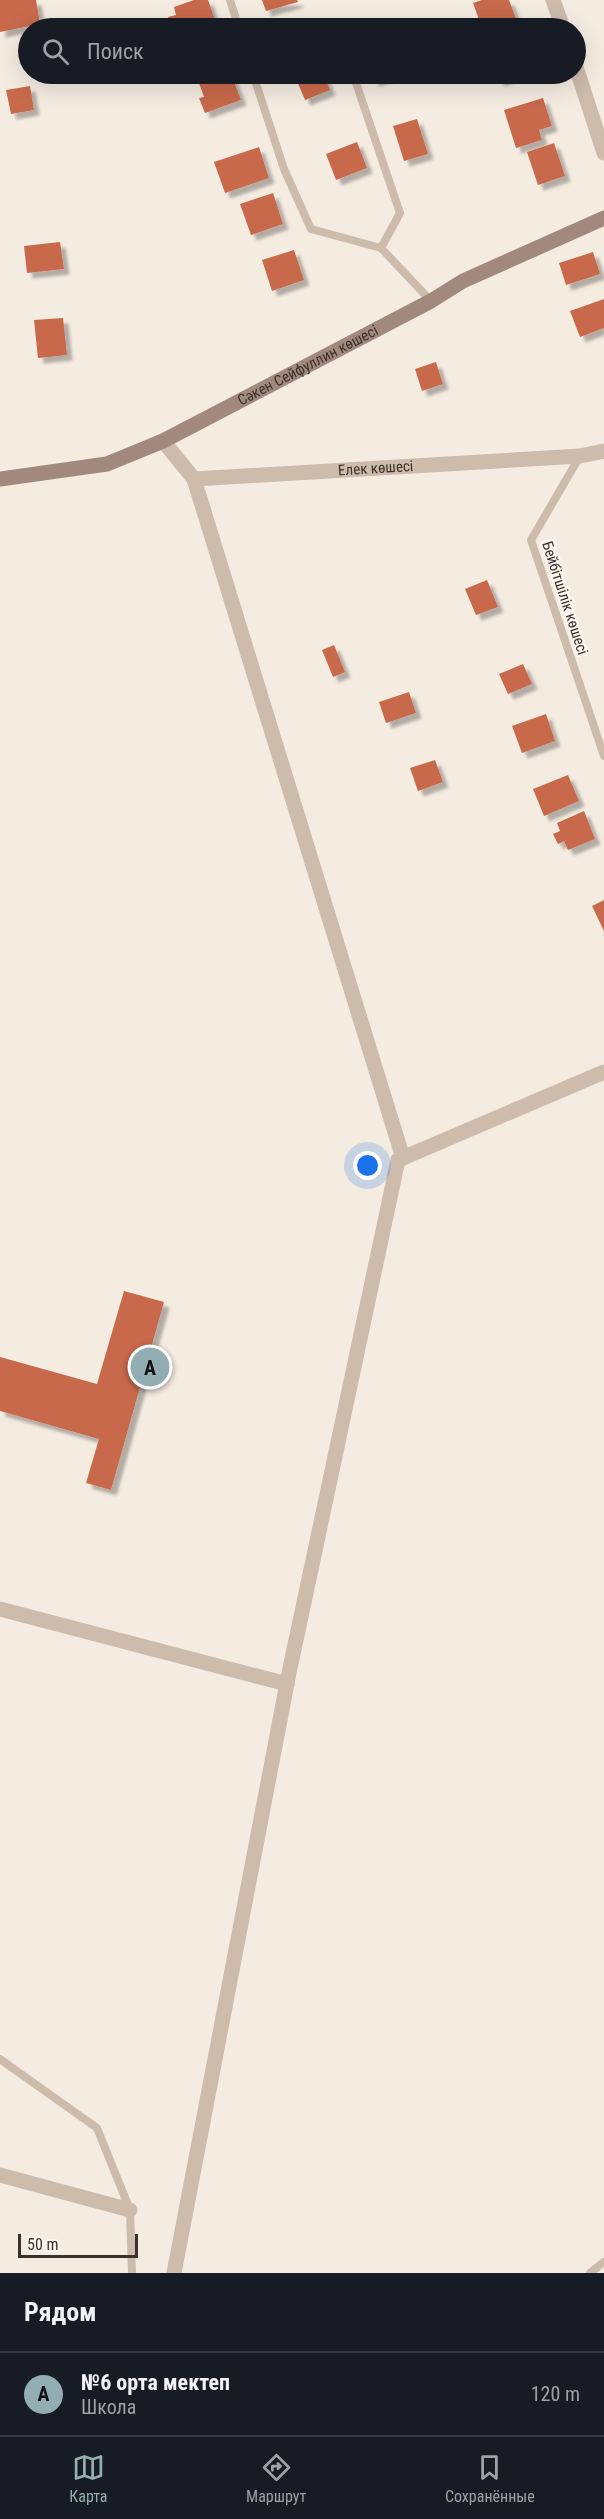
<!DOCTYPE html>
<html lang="ru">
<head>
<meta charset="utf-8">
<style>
	:root { --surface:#171b24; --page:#242831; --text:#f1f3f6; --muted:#9ea1a6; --line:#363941; --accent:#92aeb2 }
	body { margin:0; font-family:"Roboto Condensed",sans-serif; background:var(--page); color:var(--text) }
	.scale { position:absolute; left:18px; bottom:15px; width:120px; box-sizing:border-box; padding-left:6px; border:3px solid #3b302b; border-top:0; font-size:16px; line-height:21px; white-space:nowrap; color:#3b302b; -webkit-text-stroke:4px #fbf5ee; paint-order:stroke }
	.you { position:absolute; left:368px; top:1166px; width:21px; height:21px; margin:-15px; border:4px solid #fff; border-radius:50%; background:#1a73e8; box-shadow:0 0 0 9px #1a73e833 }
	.badge { display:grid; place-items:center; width:39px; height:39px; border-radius:50%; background:var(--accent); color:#111; font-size:20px; font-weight:700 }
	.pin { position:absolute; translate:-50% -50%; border:3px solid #fff; box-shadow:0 2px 6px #0006 }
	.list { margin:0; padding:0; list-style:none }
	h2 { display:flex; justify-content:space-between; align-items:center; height:78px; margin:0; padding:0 24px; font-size:26px }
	h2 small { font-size:20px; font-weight:400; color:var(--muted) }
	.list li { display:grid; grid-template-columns:39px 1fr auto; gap:18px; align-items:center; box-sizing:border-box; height:84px; padding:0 24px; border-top:2px solid var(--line) }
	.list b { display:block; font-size:22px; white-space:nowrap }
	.list p { margin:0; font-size:20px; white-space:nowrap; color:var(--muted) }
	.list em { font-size:20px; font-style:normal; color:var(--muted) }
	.icon { flex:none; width:33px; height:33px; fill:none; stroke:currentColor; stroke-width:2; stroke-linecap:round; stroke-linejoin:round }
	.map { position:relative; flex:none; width:604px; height:2273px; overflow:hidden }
	.search { position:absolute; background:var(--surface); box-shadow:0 6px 24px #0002; left:18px; right:18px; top:18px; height:66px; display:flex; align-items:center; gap:15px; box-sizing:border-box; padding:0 21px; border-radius:33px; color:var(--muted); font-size:22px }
	.sheet { height:162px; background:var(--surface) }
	nav { display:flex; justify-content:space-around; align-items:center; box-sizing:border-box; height:84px; border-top:2px solid var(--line); background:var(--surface); font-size:16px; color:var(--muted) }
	nav a { display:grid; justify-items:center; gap:3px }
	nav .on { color:var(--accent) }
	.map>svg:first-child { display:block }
	.building { fill:#c8694b; filter:url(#shadow) }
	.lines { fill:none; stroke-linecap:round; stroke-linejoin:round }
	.lane { stroke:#cdbbac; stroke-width:8 }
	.street { stroke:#cdbbac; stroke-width:15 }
	.secondary { stroke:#a18a7d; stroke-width:15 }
	.labels { text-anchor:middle; stroke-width:5; stroke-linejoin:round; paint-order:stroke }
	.street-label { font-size:15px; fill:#3b302b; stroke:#fbf5ee }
</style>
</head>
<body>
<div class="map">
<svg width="604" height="2273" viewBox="0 0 604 2273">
	<defs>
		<filter id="shadow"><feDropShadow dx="5.5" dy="5.5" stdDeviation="1.5" flood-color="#0004"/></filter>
	</defs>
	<rect width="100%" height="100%" fill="#f4ebe1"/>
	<path class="building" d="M 0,0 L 36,0 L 40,24 L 0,32 Z
		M 194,0 L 208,0 L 218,28 L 172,28 L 168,17 L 176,15 L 174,7 Z
		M 262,0 L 297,0 L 298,2 L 266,11 Z
		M 482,0 L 509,0 L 517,21 L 494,28 L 482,28 L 473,3 Z
		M 224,74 L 231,74 L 241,100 L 205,113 L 199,98 L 204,97 L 199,83 Z
		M 294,74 L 323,74 L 330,90 L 305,100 Z
		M 371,74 L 397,74 L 374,81 Z
		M 497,74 L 521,74 L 499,81 Z
		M 30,86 L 34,110 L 11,114 L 6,90 Z
		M 543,98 L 552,126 L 539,130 L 542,140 L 516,148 L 504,110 Z
		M 417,119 L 428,154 L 404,161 L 393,126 Z
		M 357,142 L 367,168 L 336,180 L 326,154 Z
		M 554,143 L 565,176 L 538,185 L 527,152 Z
		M 259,147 L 269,178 L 225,193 L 214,162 Z
		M 273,193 L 283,224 L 251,235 L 240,204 Z
		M 60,242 L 64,269 L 27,273 L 24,246 Z
		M 294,250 L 304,280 L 272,291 L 262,260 Z
		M 593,252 L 600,274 L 566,285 L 559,263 Z
		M 604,299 L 604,328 L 580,337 L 570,311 Z
		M 63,318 L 67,355 L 38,358 L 34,320 Z
		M 436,362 L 443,384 L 422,391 L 415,369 Z
		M 487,580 L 498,607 L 476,615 L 465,589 Z
		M 334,645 L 345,672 L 333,677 L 322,650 Z
		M 523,664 L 532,684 L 508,694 L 499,674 Z
		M 409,692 L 416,713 L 386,723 L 379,702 Z
		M 546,714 L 555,741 L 522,753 L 512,726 Z
		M 435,760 L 443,782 L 418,791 L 410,768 Z
		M 568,775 L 579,801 L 544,816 L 533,789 Z
		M 584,811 L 595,839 L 568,850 L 564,841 L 558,844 L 553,834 L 560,831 L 557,823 Z
		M 604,900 L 604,931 L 592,906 Z
		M 124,1291 L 164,1302 L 111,1490 L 86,1483 L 99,1439 L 0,1411 L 0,1357 L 97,1384 Z"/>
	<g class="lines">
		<path class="lane" d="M 230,0 L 239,28
			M 253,74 L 284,169 L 311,229 L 381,248 L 431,301
			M 353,74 L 400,213 L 381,248
			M 580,456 L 531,540 L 604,756
			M 0,2059 L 97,2128 L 130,2210 L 132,2273
			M 590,2273 L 604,2262"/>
		<g class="street">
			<path d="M 553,0 L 563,28"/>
			<path d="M 576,67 L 604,153"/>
			<path id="s1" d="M 163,441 L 194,479 L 580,456 L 604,451"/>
			<path d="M 194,479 L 403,1158"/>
			<path d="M 0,1609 L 287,1684"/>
			<path d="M 0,2175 L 130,2210"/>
			<path d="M 174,2273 L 289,1673 L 398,1160 L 604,1072"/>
		</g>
		<path class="secondary" id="s2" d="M 0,479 L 107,464 L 163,441 L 431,301 L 463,281 L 604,218"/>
	</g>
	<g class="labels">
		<g class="street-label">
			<text dy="5" stroke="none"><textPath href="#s2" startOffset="332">Сәкен Сейфуллин көшесі</textPath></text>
			<text dy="5" stroke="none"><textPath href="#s1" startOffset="231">Елек көшесі</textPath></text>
			<text transform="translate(565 598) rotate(72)" y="5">Бейбітшілік көшесі</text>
		</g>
	</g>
</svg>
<div class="scale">50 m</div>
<div class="you"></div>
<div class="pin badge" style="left:150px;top:1367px">A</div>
<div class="search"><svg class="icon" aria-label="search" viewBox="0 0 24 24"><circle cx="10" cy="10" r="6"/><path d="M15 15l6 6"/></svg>Поиск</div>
</div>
<section class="sheet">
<h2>Рядом<small></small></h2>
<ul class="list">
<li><span class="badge">A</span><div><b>№6 орта мектеп</b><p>Школа</p></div><em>120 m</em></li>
</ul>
</section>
<nav>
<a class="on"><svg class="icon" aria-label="map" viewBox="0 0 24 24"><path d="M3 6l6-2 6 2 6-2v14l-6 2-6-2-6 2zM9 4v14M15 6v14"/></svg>Карта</a>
<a><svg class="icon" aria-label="directions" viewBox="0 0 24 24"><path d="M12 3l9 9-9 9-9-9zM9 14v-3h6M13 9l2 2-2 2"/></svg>Маршрут</a>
<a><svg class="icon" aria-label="saved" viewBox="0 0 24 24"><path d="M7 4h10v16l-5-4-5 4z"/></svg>Сохранённые</a>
</nav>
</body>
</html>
